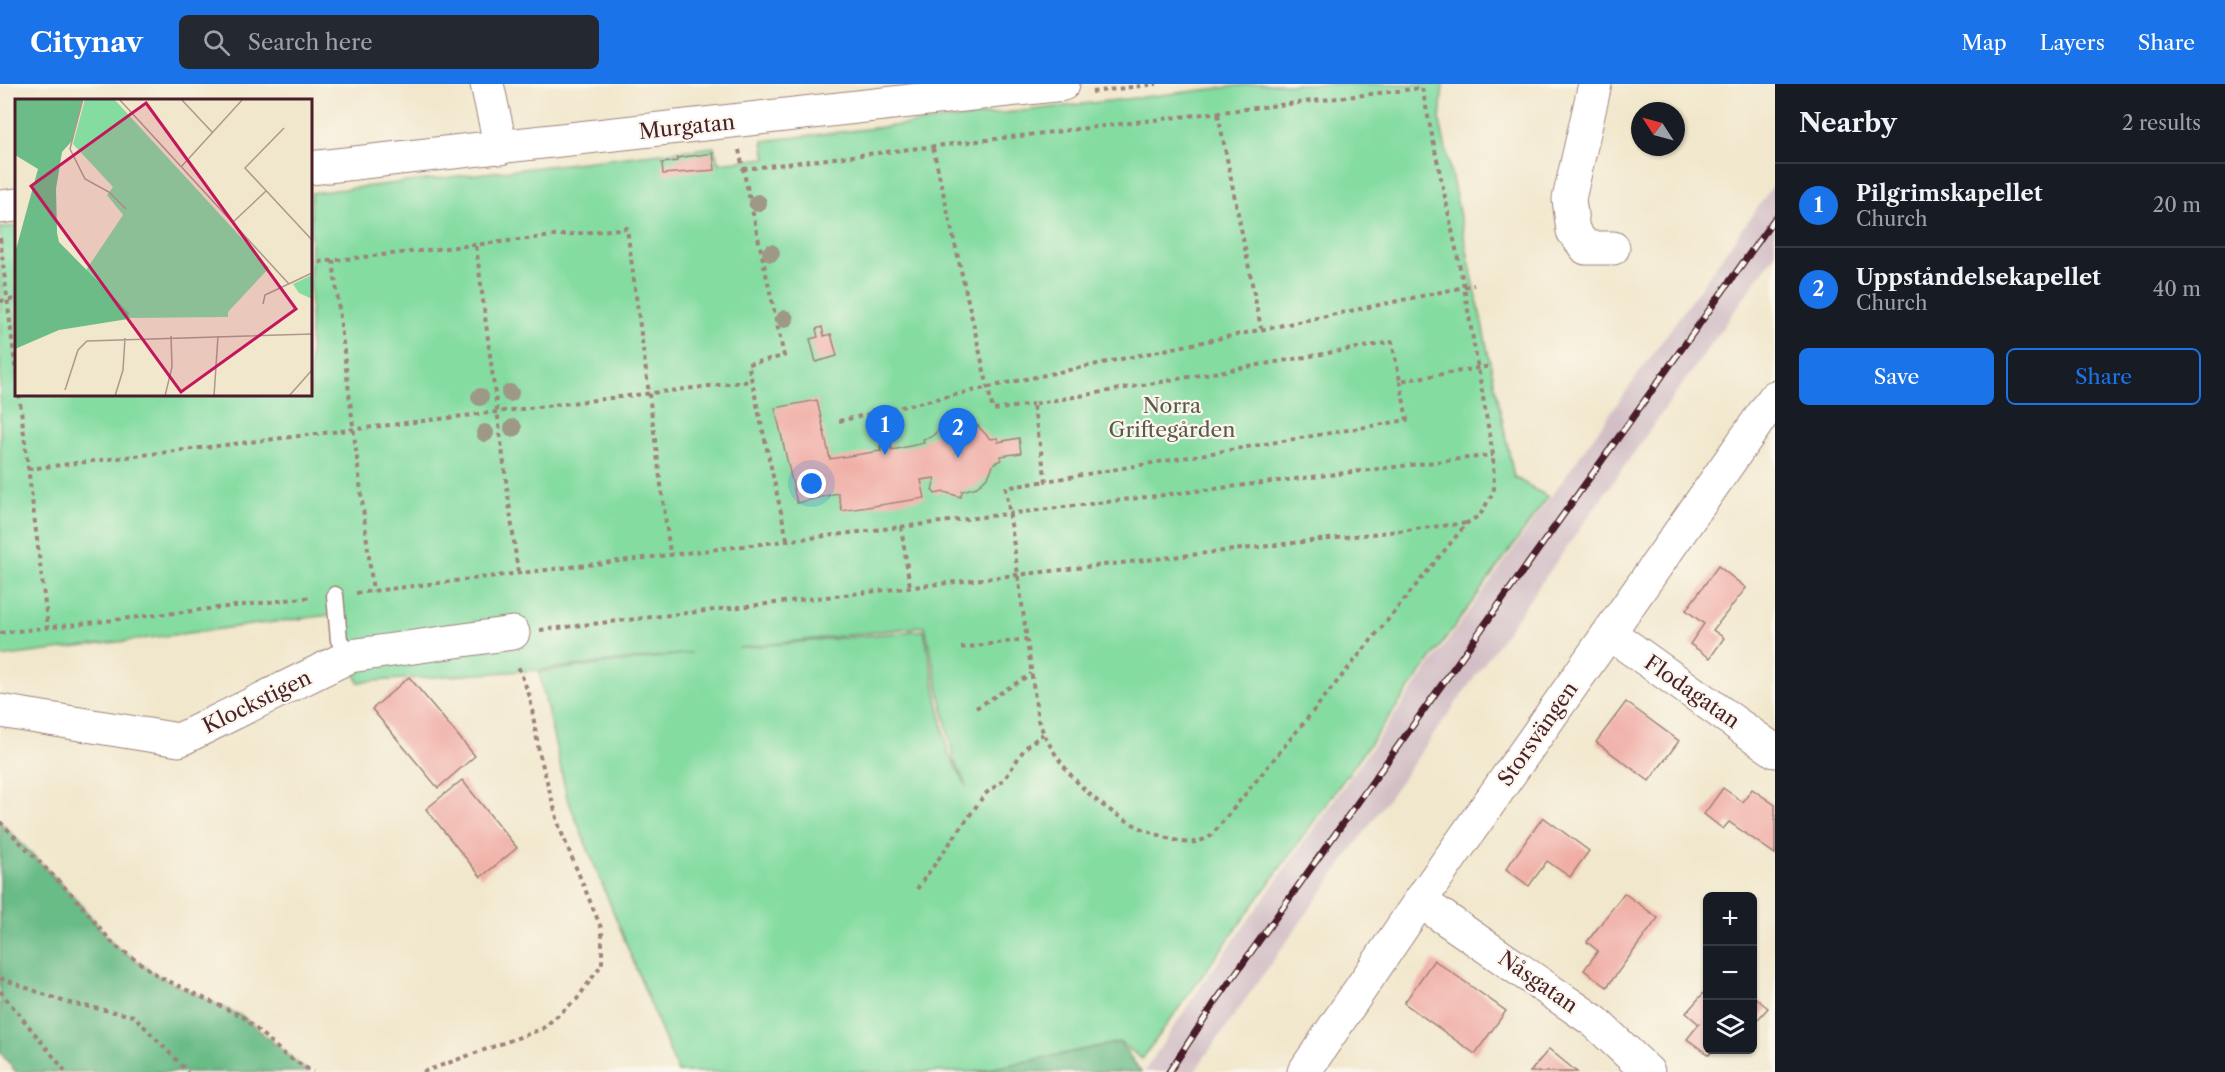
<!DOCTYPE html>
<html lang="en">
<head>
<meta charset="utf-8">
<style>
	:root { --surface:#171b24; --page:#242831; --text:#f1f3f6; --muted:#9ea1a6; --line:#363941; --accent:#1a73e8 }
	body { margin:0; font-family:"Libre Caslon Text",serif; background:var(--page); color:var(--text) }
	.controls { position:absolute; right:18px; bottom:18px; display:grid; overflow:hidden; border-radius:9px; box-shadow:0 2px 4px #0004 }
	.controls button { width:54px; height:54px; display:grid; place-items:center; padding:0; border:0; border-bottom:2px solid var(--line); background:var(--surface); color:var(--text); font:30px sans-serif }
	.compass { position:absolute; left:1631px; top:18px; width:54px; height:54px; border-radius:50%; background:var(--surface); box-shadow:0 2px 4px #0004; rotate:306deg }
	.you { position:absolute; left:812px; top:400px; width:21px; height:21px; margin:-15px; border:4px solid #fff; border-radius:50%; background:#1a73e8; box-shadow:0 0 0 9px #1a73e833 }
	.badge { display:grid; place-items:center; width:39px; height:39px; border-radius:50%; background:var(--accent); color:#fff; font-size:20px; font-weight:700 }
	.pin { position:absolute; translate:-50% -50px; filter:drop-shadow(0 2px 3px #0008) }
	.pin::after { content:''; position:absolute; top:32px; width:21px; height:18px; background:inherit; clip-path:polygon(0 0,100% 0,50% 100%) }
	.list { margin:0; padding:0; list-style:none }
	h2 { display:flex; justify-content:space-between; align-items:center; height:78px; margin:0; padding:0 24px; font-size:26px }
	h2 small { font-size:20px; font-weight:400; color:var(--muted) }
	.list li { display:grid; grid-template-columns:39px 1fr auto; gap:18px; align-items:center; box-sizing:border-box; height:84px; padding:0 24px; border-top:2px solid var(--line) }
	.list b { display:block; font-size:22px; white-space:nowrap }
	.list p { margin:0; font-size:20px; white-space:nowrap; color:var(--muted) }
	.list em { font-size:20px; font-style:normal; color:var(--muted) }
	.actions { display:flex; gap:12px; padding:18px 24px }
	.actions a { flex:1; padding:14px 0; border:2px solid var(--accent); border-radius:9px; text-align:center; font-size:21px; color:var(--accent) }
	.actions .main { background:var(--accent); color:#fff }
	.icon { flex:none; width:33px; height:33px; fill:none; stroke:currentColor; stroke-width:2; stroke-linecap:round; stroke-linejoin:round }
	.map { position:relative; flex:none; width:1775px; height:988px; overflow:hidden }
	header { display:flex; align-items:center; gap:36px; box-sizing:border-box; height:84px; padding:0 30px; background:var(--accent); color:#fff }
	header strong { font-size:28px }
	nav { display:flex; gap:33px; margin-inline-start:auto; font-size:21px }
	.search { width:420px; height:54px; background:var(--page); display:flex; align-items:center; gap:15px; box-sizing:border-box; padding:0 21px; border-radius:9px; color:var(--muted); font-size:22px }
	main { display:flex }
	aside { flex:1; background:var(--surface) }
	.map>svg:first-child { display:block }
	.industrial { fill:#d2bec5 }
	.green { fill:#84dca1; stroke:#677e66; stroke-width:1.5; fill-rule:evenodd }
	.forest { fill:#6bbc87; stroke:#5a6e59; stroke-width:1.5 }
	.building { fill:#f0aea6 }
	.lines { fill:none; stroke-linecap:round; stroke-linejoin:round }
	.service-casing { stroke:#9e837c; stroke-width:19 }
	.minor-casing { stroke:#9e837c; stroke-width:35 }
	.path { stroke:#9e837c; stroke-width:4; stroke-dasharray:4.5 4.5; stroke-linecap:butt }
	.service { stroke:#fff; stroke-width:16 }
	.minor { stroke:#fff; stroke-width:33 }
	.rail-casing { stroke:#4a1f2b; stroke-width:7 }
	.rail { stroke:#fbf7ec; stroke-width:4.5; stroke-dasharray:14; stroke-linecap:butt }
	.tree { fill:#9e9887 }
	.labels { text-anchor:middle; stroke-width:4.5; stroke-linejoin:round; paint-order:stroke }
	.street-label { font-size:21px; fill:#4a1f2b; stroke:#fbf7ec }
	.park-label { font-size:21px; fill:#5b584e; stroke:#fbf7ec }
	.inset-road { fill:none; stroke:#ae978c; stroke-width:1.5 }
	.view { fill:#c2185b; fill-opacity:0.15; stroke:#c2185b; stroke-width:3 }
	.inset-edge { fill:none; stroke:#4a1f2b; stroke-width:3 }
</style>
</head>
<body>
<header>
<strong>Citynav</strong>
<div class="search"><svg class="icon" aria-label="search" viewBox="0 0 24 24"><circle cx="10" cy="10" r="6"/><path d="M15 15l6 6"/></svg>Search here</div>
<nav><a>Map</a><a>Layers</a><a>Share</a></nav>
</header>
<main>
<div class="map">
<svg width="1775" height="988" viewBox="0 0 1775 988">
	<rect width="100%" height="100%" fill="#fbf7ec"/>
	<filter id="ink" filterUnits="userSpaceOnUse"><feTurbulence type="fractalNoise" baseFrequency=".0167" numOctaves="2"/><feDisplacementMap in="SourceGraphic" scale="12" xChannelSelector="R" yChannelSelector="G"/><feConvolveMatrix kernelMatrix="1 2 1 2 8 2 1 2 1" color-interpolation-filters="sRGB"/></filter>
	<filter id="wash" filterUnits="userSpaceOnUse"><feTurbulence type="fractalNoise" baseFrequency=".008" numOctaves="4" result="noise"/><feDisplacementMap in="SourceGraphic" scale="24" xChannelSelector="R" yChannelSelector="G"/><feGaussianBlur stdDeviation="1.35" result="paint"/><feColorMatrix in="noise" values="0 0 0 0 0 0 0 0 0 0 0 0 0 0 0 0 0 1.4 0 .05"/><feComposite in="paint" operator="in"/></filter>
	<g filter="url(#wash)">
		<rect width="100%" height="100%" fill="#f1e7cc"/>
		<path class="industrial" d="M 1775,99 L 1775,170 L 1194,988 L 1144,988 L 1199,905 Z"/>
		<path class="green" d="M 1255,0 L 1443,0 L 1440,37 L 1514,393 L 1548,413 L 1142,975 L 1120,958 L 975,988 L 678,988 L 567,713 L 539,588 L 691,569 L 537,586 L 358,598 L 337,530 L 0,573 L 0,144 L 16,142 L 16,310 L 310,310 L 311,109 L 714,63 L 718,79 L 766,74 L 763,57 ZM 925,542 L 954,676 L 967,703 L 948,669 L 924,546 L 738,564 Z"/>
		<path class="forest" d="M 0,738 L 75,814 L 114,861 L 160,893 L 243,933 L 308,988 L 16,988 L 0,968 Z
			M 1120,958 L 1141,988 L 975,988 Z"/>
		<g id="blocks">
			<path class="building" d="M 713,69 L 715,86 L 663,90 L 662,79 L 677,77 L 677,74 Z
				M 822,243 L 824,252 L 831,250 L 837,272 L 816,278 L 810,255 L 818,253 L 816,245 Z
				M 817,316 L 830,375 L 881,367 L 880,362 L 891,360 L 892,366 L 924,359 L 923,355 L 931,353 L 942,343 L 960,337 L 978,342 L 990,355 L 998,354 L 998,358 L 1019,354 L 1021,369 L 1000,372 L 1001,376 L 994,379 L 989,391 L 977,403 L 962,407 L 961,413 L 944,408 L 935,410 L 932,406 L 935,394 L 921,396 L 925,414 L 842,427 L 838,409 L 797,419 L 775,324 Z
				M 1718,482 L 1746,504 L 1713,546 L 1724,554 L 1710,574 L 1690,560 L 1704,540 L 1686,526 Z
				M 409,593 L 475,672 L 438,704 L 372,625 Z
				M 1626,618 L 1679,657 L 1649,697 L 1596,658 Z
				M 462,696 L 517,764 L 481,793 L 426,725 Z
				M 1723,704 L 1743,718 L 1752,705 L 1775,721 L 1775,770 L 1729,738 L 1723,745 L 1704,730 Z
				M 1543,733 L 1589,767 L 1570,793 L 1547,777 L 1529,802 L 1506,785 Z
				M 1624,809 L 1658,834 L 1607,903 L 1584,886 L 1598,867 L 1587,858 Z
				M 1434,876 L 1506,927 L 1475,970 L 1404,919 Z
				M 1708,904 L 1708,966 L 1713,966 L 1709,971 L 1687,955 L 1699,940 L 1686,929 Z
				M 1752,911 L 1768,924 L 1752,942 Z
				M 1549,965 L 1577,988 L 1530,988 Z"/>
		</g>
	</g>
	<g filter="url(#ink)">
		<use href="#blocks" fill-opacity="0" stroke="#9e837c" stroke-width="1.5"/>
		<g class="lines">
			<g class="service-casing">
				<path id="service" d="M 335,511 L 339,556 L 350,572"/>
			</g>
			<g class="minor-casing">
				<path id="minor" d="M 487,0 L 501,64
					M 1595,0 L 1569,115 L 1573,147 L 1586,164 L 1613,164
					M 310,84 L 1063,0
					M 0,123 L 16,121
					M 1609,549 L 1775,667
					M 0,627 L 179,656 L 350,572 L 513,549
					M 1420,817 L 1594,937 L 1648,988
					M 1304,988 L 1420,817 L 1775,313"/>
			</g>
			<path class="path" d="M 1092,8 L 1157,0
				M 1218,30 L 1261,244
				M 933,64 L 993,326 L 1033,320
				M 739,66 L 784,272 L 748,280 L 787,455
				M 743,85 L 1422,4 L 1464,203 L 1493,371 L 1494,407 L 1480,431 L 1467,439 L 1211,752 C 1191,763 1179,758 1159,751 C 1105,733 1059,690 1038,636 L 1006,404 L 1046,397
				M 0,154 L 16,289
				M 476,162 L 518,489
				M 333,176 L 373,507
				M 310,179 L 627,144 L 670,469
				M 0,217 L 16,215
				M 1400,297 L 1407,336 L 1046,397 L 1033,320 L 1392,258 L 1400,297 L 1491,282
				M 19,310 L 48,544
				M 839,337 L 1007,299 L 1474,201
				M 28,385 L 751,297
				M 901,443 L 910,503
				M 356,509 L 1493,371
				M 540,546 L 1467,439
				M 0,549 L 313,513
				M 961,564 L 1027,555
				M 976,624 L 1031,590
				M 0,738 L 75,814 L 114,861 L 160,893 L 243,933 L 285,971 L 313,988
				M 917,805 L 985,710 L 1004,696 L 1025,664 L 1043,650
				M 0,894 L 65,918 L 134,932 L 188,988
				M 0,907 L 66,988
				M 423,988 L 542,945 L 577,915 L 602,880 L 602,846 L 560,745 L 539,668 L 530,613 L 518,582"/>
			<use href="#service" class="service"/>
			<use href="#minor" class="minor"/>
			<g class="rail-casing">
				<path id="rail" d="M 1169,988 L 1216,917 L 1775,134"/>
			</g>
			<use href="#rail" class="rail"/>
		</g>
		<g class="tree">
			<circle cx="758" cy="119" r="9"/>
			<circle cx="771" cy="169" r="9"/>
			<circle cx="785" cy="235" r="9"/>
			<circle cx="510" cy="309" r="9"/>
			<circle cx="480" cy="313" r="9"/>
			<circle cx="513" cy="344" r="9"/>
			<circle cx="485" cy="349" r="9"/>
		</g>
	</g>
	<g class="labels">
		<g class="street-label">
			<text transform="translate(687 43) rotate(-6)" y="7">Murgatan</text>
			<text transform="translate(1692 608) rotate(35)" y="7">Flodagatan</text>
			<text transform="translate(257 618) rotate(-26)" y="7">Klockstigen</text>
			<text transform="translate(1538 650) rotate(-55)" y="7">Storsvängen</text>
			<text transform="translate(1538 898) rotate(35)" y="7">Nåsgatan</text>
		</g>
		<g class="park-label">
			<text x="1172" y="329">Norra<tspan x="1172" dy="24">Griftegården</tspan></text>
		</g>
	</g>
	<g transform="translate(15 15)">
		<rect width="297" height="297" fill="#f1e7cc"/>
		<path d="M 70,0 L 99,0 L 254,169 L 213,213 L 213,218 L 114,219 L 71,171 L 108,116 L 92,96 L 98,88 L 58,45 ZM 297,176 L 297,199 L 295,199 L 284,194 L 278,185 Z" fill="#84dca1"/>
		<path d="M 0,0 L 68,0 L 57,42 L 47,53 L 41,90 L 42,134 L 44,143 L 114,214 L 113,220 L 44,231 L 0,250 L 0,154 L 23,70 L 0,56 Z" fill="#6bbc87"/>
		<path class="inset-road" d="M 68,0 L 55,50 L 70,80 L 94,93 L 111,110M 104,0 L 274,185M 166,0 L 197,33M 269,29 L 230,69 L 297,141M 166,68 L 228,0M 217,124 L 251,92M 248,205 L 250,196 L 297,174M 50,291 L 63,251 L 72,242 L 297,235M 100,297 L 108,271 L 110,239M 150,297 L 157,268 L 156,237M 199,297 L 203,237M 274,297 L 297,271"/>
		<path class="view" d="M 131,4 L 281,210 L 166,293 L 16,87 Z"/>
		<rect width="297" height="297" class="inset-edge"/>
	</g>
</svg>
<div class="controls">
<button>+</button>
<button>−</button>
<button><svg class="icon" aria-label="layers" viewBox="0 0 24 24"><path d="M12 4l9 5-9 5-9-5zM3 14l9 5 9-5"/></svg></button>
</div>
<svg class="compass" viewBox="-18 -18 36 36"><path d="M0-13l5 13h-10z" fill="#e53935"/><path d="M0 13l5-13h-10z" fill="#9ea1a6"/></svg>
<div class="you"></div>
<div class="pin badge" style="left:885px;top:371px">1</div>
<div class="pin badge" style="left:958px;top:374px">2</div>
</div>
<aside>
<h2>Nearby<small>2 results</small></h2>
<ul class="list">
<li><span class="badge">1</span><div><b>Pilgrimskapellet</b><p>Church</p></div><em>20 m</em></li>
<li><span class="badge">2</span><div><b>Uppståndelsekapellet</b><p>Church</p></div><em>40 m</em></li>
</ul>
<div class="actions"><a class="main">Save</a><a>Share</a></div>
</aside>
</main>
</body>
</html>
